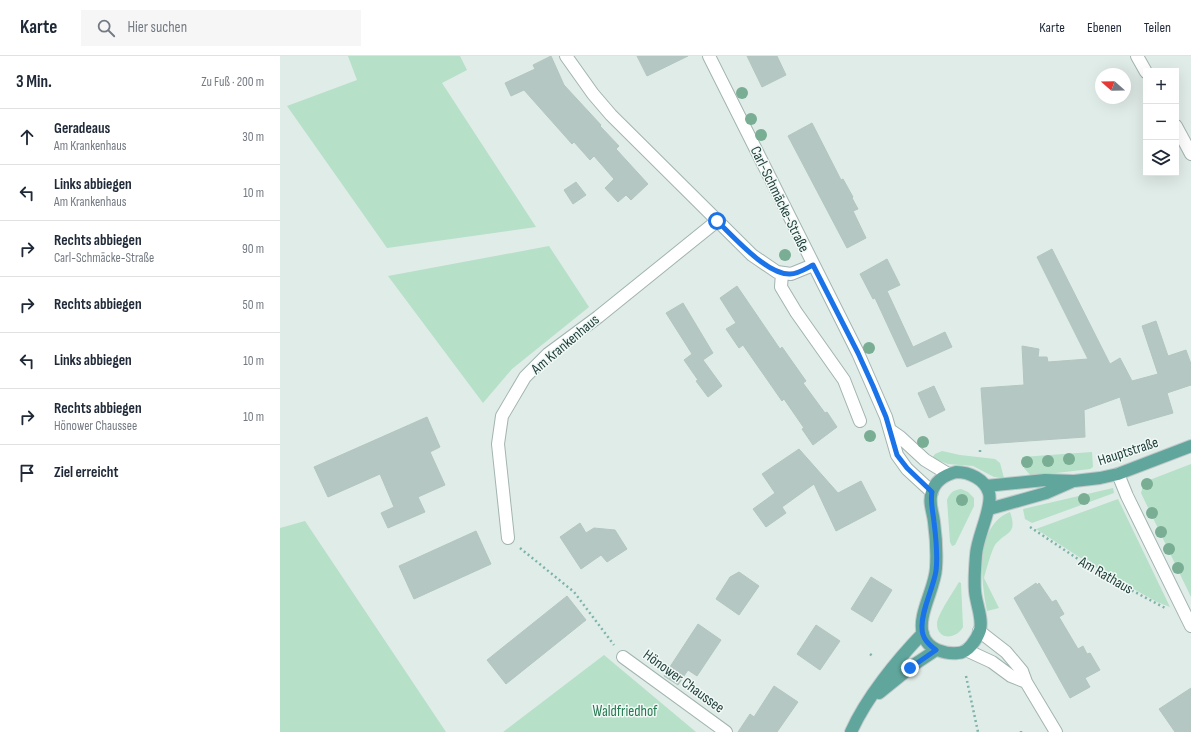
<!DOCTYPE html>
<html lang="de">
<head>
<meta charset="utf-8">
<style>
	:root { --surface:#fff; --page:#f6f6f7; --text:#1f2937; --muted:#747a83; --line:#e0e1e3 }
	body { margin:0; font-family:"Sofia Sans Condensed",sans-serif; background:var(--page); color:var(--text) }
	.controls { position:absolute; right:12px; top:12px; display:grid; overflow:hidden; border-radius:0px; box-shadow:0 4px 16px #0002 }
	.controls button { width:36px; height:36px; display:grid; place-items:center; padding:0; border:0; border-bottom:1px solid var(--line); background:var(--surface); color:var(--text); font:20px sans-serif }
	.compass { position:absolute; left:815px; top:12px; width:36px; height:36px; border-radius:50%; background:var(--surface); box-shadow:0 4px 16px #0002; rotate:290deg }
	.stop { position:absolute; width:12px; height:12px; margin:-9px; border:3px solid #1a73e8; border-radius:50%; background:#fff }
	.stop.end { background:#1a73e8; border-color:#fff; box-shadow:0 1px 4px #0008 }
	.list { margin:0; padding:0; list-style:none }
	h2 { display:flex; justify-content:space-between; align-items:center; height:52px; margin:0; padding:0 16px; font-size:17px }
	h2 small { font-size:13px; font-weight:400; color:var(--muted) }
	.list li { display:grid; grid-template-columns:26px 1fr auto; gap:12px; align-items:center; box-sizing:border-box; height:56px; padding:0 16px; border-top:1px solid var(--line) }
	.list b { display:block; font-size:15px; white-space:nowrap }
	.list p { margin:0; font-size:13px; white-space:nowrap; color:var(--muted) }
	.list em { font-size:13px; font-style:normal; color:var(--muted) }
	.icon { flex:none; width:22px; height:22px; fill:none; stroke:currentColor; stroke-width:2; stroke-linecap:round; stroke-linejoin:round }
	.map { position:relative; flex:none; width:911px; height:676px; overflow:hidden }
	header { display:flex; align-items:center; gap:24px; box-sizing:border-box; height:56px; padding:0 20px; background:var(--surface); border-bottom:1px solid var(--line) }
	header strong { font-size:19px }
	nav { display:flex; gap:22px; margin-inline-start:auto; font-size:14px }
	.search { width:280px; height:36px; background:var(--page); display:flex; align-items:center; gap:10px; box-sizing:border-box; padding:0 14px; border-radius:0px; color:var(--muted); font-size:15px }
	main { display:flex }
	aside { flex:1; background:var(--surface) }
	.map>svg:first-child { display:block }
	.green { fill:#b6e0c7 }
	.building { fill:#b5c7c2; stroke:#b2c6c0 }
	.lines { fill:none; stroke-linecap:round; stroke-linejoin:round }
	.minor-casing { stroke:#a2b4b0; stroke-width:14 }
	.major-casing { stroke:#c0c9c8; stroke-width:14 }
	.path { stroke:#7db3a9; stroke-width:2.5; stroke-dasharray:2 3; stroke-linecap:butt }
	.minor { stroke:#fff; stroke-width:12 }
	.major { stroke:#60a69d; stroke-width:12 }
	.tree { fill:#79ad94 }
	.route { stroke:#1a73e8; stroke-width:5 }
	.labels { text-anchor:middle; stroke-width:3; stroke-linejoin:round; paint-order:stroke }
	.street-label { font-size:15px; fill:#1f3e3a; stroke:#f1f9f6 }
	.park-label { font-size:15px; fill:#257950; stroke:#f1f9f6 }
</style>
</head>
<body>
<header>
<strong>Karte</strong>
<div class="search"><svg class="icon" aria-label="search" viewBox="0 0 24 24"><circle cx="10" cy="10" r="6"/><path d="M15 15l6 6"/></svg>Hier suchen</div>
<nav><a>Karte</a><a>Ebenen</a><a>Teilen</a></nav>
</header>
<main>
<aside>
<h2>3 Min.<small>Zu Fuß · 200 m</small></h2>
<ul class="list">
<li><svg class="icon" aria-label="ahead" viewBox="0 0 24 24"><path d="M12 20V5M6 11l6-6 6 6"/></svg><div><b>Geradeaus</b><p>Am Krankenhaus</p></div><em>30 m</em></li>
<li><svg class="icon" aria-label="left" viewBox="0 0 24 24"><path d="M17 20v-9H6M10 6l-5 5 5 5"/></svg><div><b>Links abbiegen</b><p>Am Krankenhaus</p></div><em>10 m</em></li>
<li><svg class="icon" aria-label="right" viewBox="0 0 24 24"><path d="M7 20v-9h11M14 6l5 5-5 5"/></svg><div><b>Rechts abbiegen</b><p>Carl-Schmäcke-Straße</p></div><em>90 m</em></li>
<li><svg class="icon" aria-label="right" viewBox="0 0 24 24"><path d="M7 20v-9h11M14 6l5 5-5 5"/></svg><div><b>Rechts abbiegen</b></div><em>50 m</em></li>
<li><svg class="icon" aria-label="left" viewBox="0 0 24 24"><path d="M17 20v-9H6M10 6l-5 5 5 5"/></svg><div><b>Links abbiegen</b></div><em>10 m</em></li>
<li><svg class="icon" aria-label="right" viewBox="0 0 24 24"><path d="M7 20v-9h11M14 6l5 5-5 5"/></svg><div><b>Rechts abbiegen</b><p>Hönower Chaussee</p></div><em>10 m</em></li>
<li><svg class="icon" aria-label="arrive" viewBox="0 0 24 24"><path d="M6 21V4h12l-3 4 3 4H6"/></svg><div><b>Ziel erreicht</b></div></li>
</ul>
</aside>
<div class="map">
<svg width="911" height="676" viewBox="0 0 911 676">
	<rect width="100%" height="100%" fill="#e0ece8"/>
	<path class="green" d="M 68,0 L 180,0 L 187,14 L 162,27 L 256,171 L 107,192 L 7,50 L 77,24 Z
		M 269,190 L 309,251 L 232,313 L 203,347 L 108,220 Z
		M 662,395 L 680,399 L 715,403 L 720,407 L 724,422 L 714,421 L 693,410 L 668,408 L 652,402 L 655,398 Z
		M 812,396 L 813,411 L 810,413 L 751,420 L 744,412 L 742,401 Z
		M 911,408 L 911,541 L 861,437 L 864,427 L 867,425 Z
		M 833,432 L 834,437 L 752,467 L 745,463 L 743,453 Z
		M 681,433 L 688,436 L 694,442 L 694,450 L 675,489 L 672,490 L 670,486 L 667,444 C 670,437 673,434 681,433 Z
		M 838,443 L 890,551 L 877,546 L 816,512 L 756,473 Z
		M 730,456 C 738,479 726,475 715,489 C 711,496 706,514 704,522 L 719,552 L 707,555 C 701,525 694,470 730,456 Z
		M 25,465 L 166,676 L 0,676 L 0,472 Z
		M 679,526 L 681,527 L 683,571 C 676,584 657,584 657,568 C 657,559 674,535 679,526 Z
		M 324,599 L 416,676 L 223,676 Z"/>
	<path class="building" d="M 271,0 L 284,29 L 321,69 L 320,70 L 339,90 L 336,93 L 368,128 L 351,144 L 346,139 L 338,146 L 325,132 L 334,123 L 314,100 L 310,104 L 294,86 L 292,88 L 244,34 L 231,40 L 225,27 L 255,13 L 253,9 Z
		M 357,0 L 408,0 L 367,20 Z
		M 467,0 L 497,0 L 506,19 L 482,31 Z
		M 532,67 L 561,124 L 563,123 L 573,141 L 572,142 L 578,153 L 573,155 L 586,182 L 567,192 L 508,80 Z
		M 296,126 L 306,139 L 293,148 L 284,134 Z
		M 772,193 L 830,308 L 840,302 L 852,325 L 878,318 L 862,270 L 876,265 L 888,300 L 906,294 L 911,308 L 911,329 L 887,337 L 893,357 L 848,370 L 840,341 L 804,354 L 805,381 L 705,388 L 701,332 L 744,329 L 742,290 L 759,293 L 758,301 L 767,301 L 768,306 L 808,303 L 757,201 Z
		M 607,203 L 620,229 L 607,235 L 633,291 L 665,276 L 672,291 L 627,311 L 595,242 L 593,243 L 580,218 Z
		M 457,230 L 500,293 L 502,291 L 526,325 L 523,327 L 545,357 L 547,356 L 557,371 L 533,389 L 522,373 L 524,372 L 504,343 L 502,345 L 463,289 L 459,292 L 446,273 L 456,267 L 440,242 Z
		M 403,247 L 433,297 L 423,304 L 442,330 L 428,341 L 416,325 L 418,324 L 404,304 L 412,298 L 386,257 Z
		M 654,330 L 665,354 L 649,362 L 638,337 Z
		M 147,361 L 160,391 L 150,396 L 165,429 L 138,441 L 145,456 L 108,472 L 101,457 L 114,451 L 100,418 L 48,441 L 34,411 Z
		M 519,393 L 558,437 L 581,425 L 596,454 L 556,475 L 534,428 L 502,451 L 506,457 L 486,471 L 473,453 L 495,437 L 482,418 Z
		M 300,467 L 306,477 L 314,472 L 335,474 L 347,493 L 327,506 L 321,499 L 301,513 L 280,481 Z
		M 196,475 L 211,508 L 134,543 L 119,510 Z
		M 459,516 L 479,530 L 459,559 L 436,543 L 450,521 Z
		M 591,521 L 612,534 L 592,566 L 571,553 Z
		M 756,527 L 757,529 L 759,527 L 772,546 L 776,544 L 784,558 L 779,561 L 798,593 L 803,590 L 807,598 L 810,597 L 820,614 L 805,622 L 810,631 L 790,642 L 734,542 Z
		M 287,540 L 306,564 L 226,628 L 207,604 Z
		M 418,568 L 441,584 L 417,620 L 408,614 L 398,629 L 384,620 Z
		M 536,569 L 560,585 L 540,614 L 517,598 Z
		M 494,630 L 518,646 L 497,676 L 458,676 L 470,658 L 474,661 Z
		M 911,632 L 911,676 L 895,676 L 879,653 Z"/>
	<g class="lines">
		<g class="minor-casing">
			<path id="minor" d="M 286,0 L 313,38 L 331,59 L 472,199 L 497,216 L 511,218 L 533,209
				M 429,0 L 578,297 L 606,361 L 617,399 L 627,413 L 652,436
				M 857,0 L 866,16
				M 896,70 L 911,98
				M 502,217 L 501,231 L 516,256 L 564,324 L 580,365
				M 610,374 L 620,381 L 645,404 L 668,418
				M 838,418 L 847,440 L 911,570
				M 228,482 L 218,388 L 222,360 L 245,321 L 268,298 L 318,261 L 437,165
				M 699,575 L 726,596 L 742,615 L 746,626 L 776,676
				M 686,594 L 712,606 L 731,620 L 746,626
				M 343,601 L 446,676"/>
		</g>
		<g class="major-casing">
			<path id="major" d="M 676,416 C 689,416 705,423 709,437 C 713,451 697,481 696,499 C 695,511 694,523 695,535 C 696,548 703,562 700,574 C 697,583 688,597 678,597 C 665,598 648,594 643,579 C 637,559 655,533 656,512 C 657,497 656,481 654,466 C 653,456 648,446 652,436 C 655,425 665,419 676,416 Z
				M 706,430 L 765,424 L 794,425 L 820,422 L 838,418 L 911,390
				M 709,453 L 766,437 L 791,426
				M 599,637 L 635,608 L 656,594
				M 571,676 C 586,642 617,604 643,577"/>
		</g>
		<path class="path" d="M 700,394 L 700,399
			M 750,471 L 819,517 L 885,552
			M 240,492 L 294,536 L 334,589
			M 590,598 L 594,601
			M 686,620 L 698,676
			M 741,675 L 741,676"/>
		<use href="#minor" class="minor"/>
		<use href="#major" class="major"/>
	</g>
	<g class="tree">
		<circle cx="462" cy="37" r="6"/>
		<circle cx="471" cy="63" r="6"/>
		<circle cx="481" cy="79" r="6"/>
		<circle cx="505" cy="199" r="6"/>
		<circle cx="589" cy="292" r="6"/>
		<circle cx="590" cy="380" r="6"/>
		<circle cx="643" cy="386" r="6"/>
		<circle cx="789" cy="403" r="6"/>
		<circle cx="768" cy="405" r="6"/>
		<circle cx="747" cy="406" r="6"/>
		<circle cx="867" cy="428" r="6"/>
		<circle cx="804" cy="443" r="6"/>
		<circle cx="682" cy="444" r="6"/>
		<circle cx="872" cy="457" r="6"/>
		<circle cx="881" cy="476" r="6"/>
		<circle cx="889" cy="493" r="6"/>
		<circle cx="898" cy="512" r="6"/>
	</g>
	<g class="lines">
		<path class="route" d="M 437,165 C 453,180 487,219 510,218 C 518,218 527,212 533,209 L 578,297 L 593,330 L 606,361 L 617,399 L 627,412 L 652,436 C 650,446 653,455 654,466 C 656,482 658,499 656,515 C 653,533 641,555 642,572 C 642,582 648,588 656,594 L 630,612"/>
	</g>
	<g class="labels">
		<g class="street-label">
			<text transform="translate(500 143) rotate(64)" y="5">Carl-Schmäcke-Straße</text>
			<text transform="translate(285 288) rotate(-40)" y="5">Am Krankenhaus</text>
			<text transform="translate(848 395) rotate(-18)" y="5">Hauptstraße</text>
			<text transform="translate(826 519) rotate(30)" y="5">Am Rathaus</text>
			<text transform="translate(404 625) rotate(36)" y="5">Hönower Chaussee</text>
		</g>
		<g class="park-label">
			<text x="345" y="660">Waldfriedhof</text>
		</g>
	</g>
</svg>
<div class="controls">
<button>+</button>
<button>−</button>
<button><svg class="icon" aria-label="layers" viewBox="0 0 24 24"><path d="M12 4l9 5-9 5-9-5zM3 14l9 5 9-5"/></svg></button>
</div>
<svg class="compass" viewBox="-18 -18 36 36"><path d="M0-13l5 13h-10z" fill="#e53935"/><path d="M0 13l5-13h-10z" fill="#747a83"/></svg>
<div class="stop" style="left:437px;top:165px"></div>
<div class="stop end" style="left:630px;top:612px"></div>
</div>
</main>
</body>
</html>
